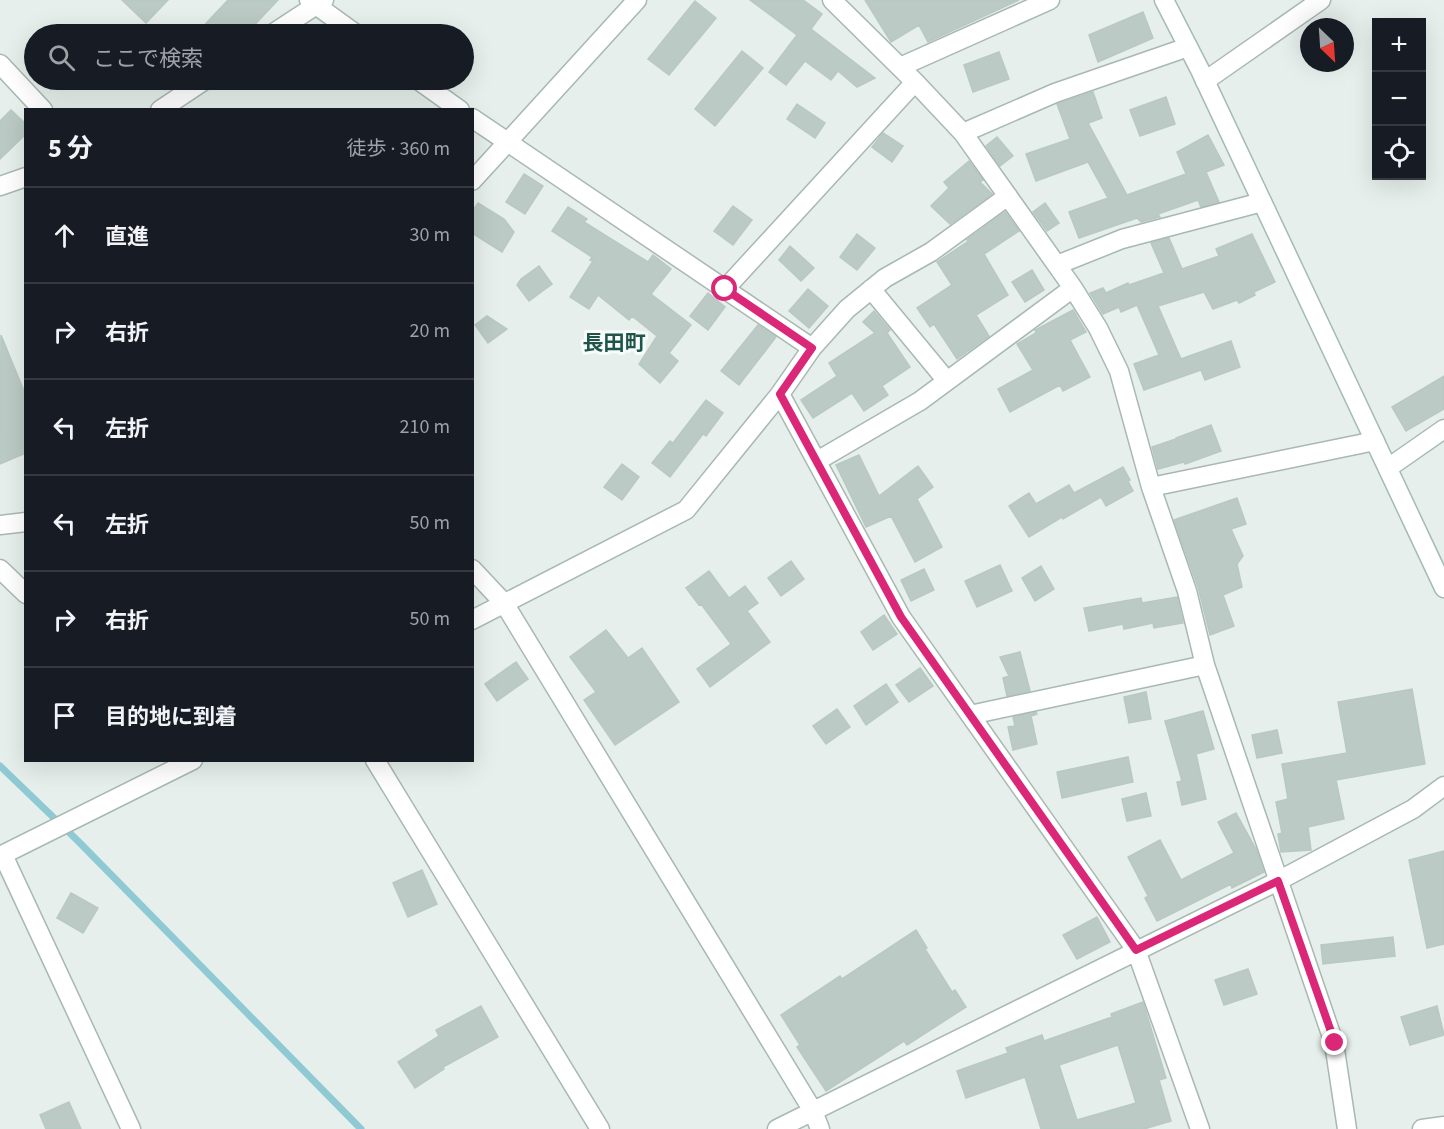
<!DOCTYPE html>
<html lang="ja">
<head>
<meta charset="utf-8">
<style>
	:root { --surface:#171b24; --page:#242831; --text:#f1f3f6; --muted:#9ea1a6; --line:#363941 }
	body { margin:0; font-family:"Source Sans 3","Noto Sans JP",sans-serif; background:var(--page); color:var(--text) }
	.controls { position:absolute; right:18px; top:18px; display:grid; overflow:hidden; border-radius:0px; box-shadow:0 6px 24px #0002 }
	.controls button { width:54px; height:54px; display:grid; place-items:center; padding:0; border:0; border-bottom:2px solid var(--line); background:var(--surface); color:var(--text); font:30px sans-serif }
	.compass { position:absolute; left:1300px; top:18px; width:54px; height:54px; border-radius:50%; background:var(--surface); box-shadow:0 6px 24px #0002; rotate:155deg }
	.stop { position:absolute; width:18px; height:18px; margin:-14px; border:4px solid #db2777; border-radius:50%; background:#fff }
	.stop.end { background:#db2777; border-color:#fff; box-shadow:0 2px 6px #0008 }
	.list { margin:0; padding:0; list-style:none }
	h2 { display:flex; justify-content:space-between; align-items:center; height:78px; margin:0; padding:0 24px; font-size:26px }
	h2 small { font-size:20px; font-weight:400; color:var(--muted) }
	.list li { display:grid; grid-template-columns:39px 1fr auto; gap:18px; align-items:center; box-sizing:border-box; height:96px; padding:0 24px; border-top:2px solid var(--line) }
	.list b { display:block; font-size:22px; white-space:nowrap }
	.list em { font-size:20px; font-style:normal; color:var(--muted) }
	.icon { flex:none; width:33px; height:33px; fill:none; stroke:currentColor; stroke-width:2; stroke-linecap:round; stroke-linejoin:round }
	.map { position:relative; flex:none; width:1444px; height:1129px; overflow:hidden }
	.search { position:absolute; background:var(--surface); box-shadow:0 6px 24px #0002; left:24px; top:24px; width:450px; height:66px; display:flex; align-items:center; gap:15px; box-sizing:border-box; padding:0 21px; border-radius:33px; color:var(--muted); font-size:22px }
	.panel { position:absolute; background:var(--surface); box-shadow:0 6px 24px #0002; left:24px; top:108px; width:450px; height:654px; border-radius:0px }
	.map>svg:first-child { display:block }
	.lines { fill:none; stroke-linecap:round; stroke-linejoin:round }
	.stream { stroke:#8ec9d4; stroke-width:7 }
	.building { fill:#bbcac4; stroke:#b8c9c2; stroke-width:1.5; fill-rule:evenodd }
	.street-casing { stroke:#a8b8b2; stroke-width:21 }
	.secondary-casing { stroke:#a4bbb3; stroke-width:21 }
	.street { stroke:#fff; stroke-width:18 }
	.secondary { stroke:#fff; stroke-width:18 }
	.route { stroke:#db2777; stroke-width:8 }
	.labels { text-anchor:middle; stroke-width:6; stroke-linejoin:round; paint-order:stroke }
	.neighbourhood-label { font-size:21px; font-weight:bold; fill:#1f5548; stroke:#f7fbf9 }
</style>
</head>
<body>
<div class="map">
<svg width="1444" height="1129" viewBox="0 0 1444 1129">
	<rect width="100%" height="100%" fill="#e6efeb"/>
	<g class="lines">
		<path class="stream" d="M 0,766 L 78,841 L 361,1129"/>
	</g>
	<path class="building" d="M 122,0 L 168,0 L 146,23 Z
		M 228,0 L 278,0 L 246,34 L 239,27 L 231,34 L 196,34 Z
		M 750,0 L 803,0 L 822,14 L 811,29 L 875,78 L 857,87 L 838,71 L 831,80 L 805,61 L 786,85 L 769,72 L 797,35 Z
		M 865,0 L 1019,0 L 928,42 L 919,25 L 891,42 Z
		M 695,1 L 716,18 L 669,75 L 648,59 Z
		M 1143,12 L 1153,38 L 1098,62 L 1089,35 Z
		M 742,51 L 763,68 L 715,126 L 695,109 Z
		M 999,52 L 1009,79 L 973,92 L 964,65 Z
		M 1093,92 L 1102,118 L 1088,123 L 1127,195 L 1186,174 L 1177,152 L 1208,135 L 1224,165 L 1206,172 L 1219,202 L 1201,207 L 1198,200 L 1158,214 L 1160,217 L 1141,222 L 1137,218 L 1079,238 L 1069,212 L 1108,198 L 1088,162 L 1036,181 L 1026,154 L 1070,139 L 1057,104 Z
		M 1166,97 L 1175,124 L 1140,136 L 1130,110 Z
		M 797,104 L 825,123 L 815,138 L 787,119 Z
		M 11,110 L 26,124 L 26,134 L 0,159 L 0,121 Z
		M 883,133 L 903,146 L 892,162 L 872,147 Z
		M 997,137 L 1013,156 L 1000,166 L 986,146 Z
		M 969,161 L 983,180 L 980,182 L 992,194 L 950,224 L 931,206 L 949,188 L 944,182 Z
		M 524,174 L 543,186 L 525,214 L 506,202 Z
		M 478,203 L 504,219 L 514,232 L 502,252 L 472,233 L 472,212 Z
		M 1045,203 L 1059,223 L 1047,231 L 1033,212 Z
		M 733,206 L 752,220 L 733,245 L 714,231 Z
		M 568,207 L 587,219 L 584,222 L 648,262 L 653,255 L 671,269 L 651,294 L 691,325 L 669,353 L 678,361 L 660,383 L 639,364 L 657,336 L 632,316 L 629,320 L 598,295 L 589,309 L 570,297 L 593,261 L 590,260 L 592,257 L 552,231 Z
		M 1005,212 L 1019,231 L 984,254 L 1008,295 L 976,315 L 989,336 L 957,359 L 934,324 L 930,327 L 917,308 L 952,285 L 937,262 L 969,241 L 967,240 Z
		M 857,234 L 875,248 L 857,270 L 840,257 Z
		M 1252,234 L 1275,282 L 1254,292 L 1255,295 L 1239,303 L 1237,300 L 1213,309 L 1204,292 L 1158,306 L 1181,359 L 1231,341 L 1240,367 L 1205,380 L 1201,370 L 1144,390 L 1134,364 L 1159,355 L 1137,305 L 1121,312 L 1119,307 L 1103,314 L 1090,293 L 1103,288 L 1106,293 L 1128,283 L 1129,285 L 1164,273 L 1151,243 L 1169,238 L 1182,269 L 1219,256 L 1216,249 Z
		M 790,246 L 814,268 L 801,281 L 779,260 Z
		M 539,266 L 552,284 L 529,301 L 517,285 L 521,279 Z
		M 1032,270 L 1044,290 L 1025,302 L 1012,282 Z
		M 808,289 L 828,306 L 809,328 L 789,311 Z
		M 708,293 L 725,307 L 708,330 L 690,316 Z
		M 1073,310 L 1086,332 L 1070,340 L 1090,377 L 1063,391 L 1060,385 L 1010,412 L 998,389 L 1033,370 L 1017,344 L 1036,333 L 1035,330 Z
		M 874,311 L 890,330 L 887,333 L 910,367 L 882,386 L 888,395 L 864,411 L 852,393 L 813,418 L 801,400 L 837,376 L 829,363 L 875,333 L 863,322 Z
		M 487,316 L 507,329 L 488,343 L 475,325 Z
		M 758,325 L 776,337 L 739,385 L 721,371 Z
		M 1,335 L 26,396 L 26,453 L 0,464 Z
		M 1444,376 L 1444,409 L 1406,431 L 1392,407 Z
		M 706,400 L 723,413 L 706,436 L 703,434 L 670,477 L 652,463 L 670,441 L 673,443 Z
		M 1211,425 L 1221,451 L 1185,464 L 1184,462 L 1158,469 L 1152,447 L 1176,439 L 1176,438 Z
		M 859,455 L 879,496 L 918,466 L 933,487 L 917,499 L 942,547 L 915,562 L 891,516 L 866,527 L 836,465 Z
		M 622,464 L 639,477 L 622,500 L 604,487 Z
		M 1123,467 L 1130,480 L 1128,481 L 1133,491 L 1106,506 L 1101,497 L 1063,519 L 1062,517 L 1029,537 L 1009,506 L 1029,493 L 1036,504 L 1069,485 L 1074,493 Z
		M 1237,498 L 1246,524 L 1231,529 L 1243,556 L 1237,564 L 1242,587 L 1223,595 L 1234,626 L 1210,635 L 1198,587 L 1174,520 Z
		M 791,561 L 804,579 L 781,596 L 768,578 Z
		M 1000,565 L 1012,591 L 977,607 L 965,581 Z
		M 1041,566 L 1054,589 L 1035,601 L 1022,578 Z
		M 924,569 L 934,590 L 911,601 L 901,580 Z
		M 709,571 L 729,598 L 745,586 L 758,603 L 747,611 L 770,642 L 710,687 L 697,669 L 731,644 L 701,604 L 699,605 L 686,588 Z
		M 1177,597 L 1183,623 L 1154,628 L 1153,623 L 1124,629 L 1123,624 L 1089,631 L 1084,608 L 1141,598 L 1142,603 Z
		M 884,615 L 897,634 L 873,650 L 861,632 Z
		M 606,630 L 628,658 L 642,648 L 679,702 L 615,745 L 584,700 L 596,692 L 570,657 Z
		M 1020,652 L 1030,691 L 1007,696 L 1003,678 L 1009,676 L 1000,657 Z
		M 516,662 L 528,679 L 497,701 L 485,684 Z
		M 920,668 L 933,686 L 909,702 L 896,685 Z
		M 886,684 L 898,702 L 866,725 L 854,706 Z
		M 1412,689 L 1425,764 L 1336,780 L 1344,819 L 1308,827 L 1311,850 L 1281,852 L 1278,834 L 1282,833 L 1276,802 L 1288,799 L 1282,764 L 1347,753 L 1338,702 Z
		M 1146,692 L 1151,719 L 1129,723 L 1124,697 Z
		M 837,709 L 850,727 L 826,744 L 813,726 Z
		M 1203,711 L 1214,749 L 1196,754 L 1206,799 L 1182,805 L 1177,782 L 1182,781 L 1165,721 Z
		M 1036,712 L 1037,714 L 1031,716 L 1037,744 L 1013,750 L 1008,727 L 1015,726 L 1013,717 Z
		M 1277,730 L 1282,753 L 1257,758 L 1252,735 Z
		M 1128,757 L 1133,782 L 1062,798 L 1057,772 Z
		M 1146,793 L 1151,816 L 1127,821 L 1122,799 Z
		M 1236,813 L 1256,849 L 1264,872 L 1232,888 L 1231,884 L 1157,921 L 1145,898 L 1148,896 L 1128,857 L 1160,840 L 1181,880 L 1234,853 L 1218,822 Z
		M 1444,851 L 1444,944 L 1427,948 L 1409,860 Z
		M 422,870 L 437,904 L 408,917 L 393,883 Z
		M 71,893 L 98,908 L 83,933 L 57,918 Z
		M 1097,917 L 1110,942 L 1077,959 L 1063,935 Z
		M 916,930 L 927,948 L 925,949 L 952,992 L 955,990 L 966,1007 L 907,1045 L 904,1041 L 826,1091 L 797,1047 L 800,1045 L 781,1015 L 840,976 L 842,979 Z
		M 1393,937 L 1395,956 L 1323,964 L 1321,945 Z
		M 1248,969 L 1257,994 L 1224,1005 L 1215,980 Z
		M 1143,1002 L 1166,1078 L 1159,1080 L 1171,1121 L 1144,1129 L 1041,1129 L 1025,1077 L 966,1098 L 957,1071 L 1008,1053 L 1006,1048 L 1042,1035 L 1044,1041 L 1112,1017 L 1111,1014 ZM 1118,1045 L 1136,1103 L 1077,1120 L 1059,1065 Z
		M 481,1006 L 498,1037 L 443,1067 L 444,1069 L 415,1088 L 398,1062 L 439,1036 L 436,1030 Z
		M 1437,1006 L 1444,1035 L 1410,1045 L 1401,1017 Z
		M 69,1102 L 81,1129 L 46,1129 L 40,1115 Z"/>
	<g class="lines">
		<g class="street-casing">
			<path id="street" d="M 309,0 L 356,34
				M 832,0 L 915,82 L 963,133 L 1073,288 L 1098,328 L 1119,371 L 1151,487 L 1187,591 L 1205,665 L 1334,1043 L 1347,1129
				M 272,34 L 324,0
				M 0,64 L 43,110
				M 900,67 L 1050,0
				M 418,80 L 460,110
				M 1205,81 L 1321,0
				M 160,110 L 205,80
				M 472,118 L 812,348
				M 963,133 L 1055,93 L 1188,47
				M 472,181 L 637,0
				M 0,186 L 26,177
				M 1057,265 L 1122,239 L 1262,202
				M 725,289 L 915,82
				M 871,289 L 947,381
				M 780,394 L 901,617 L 1136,950 L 1200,1129
				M 817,461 L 920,401 L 1073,288
				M 1388,468 L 1444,429
				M 1151,487 L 1375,441
				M 0,525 L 26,522
				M 0,569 L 26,594
				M 472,569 L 504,603 L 813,1111 L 820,1129
				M 472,620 L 686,510 L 780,394 L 812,348 L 847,309 L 885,278 L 931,252 L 1008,196
				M 970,715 L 1205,665
				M 375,760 L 600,1129
				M 3,855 L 131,1129
				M 0,856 L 193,760
				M 777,1129 L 1278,881 L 1413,809 L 1444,786
				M 1422,1129 L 1444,1126"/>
		</g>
		<g class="secondary-casing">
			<path id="secondary" d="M 1164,0 L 1200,70 L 1444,588"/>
		</g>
		<use href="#street" class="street"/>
		<use href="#secondary" class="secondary"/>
	</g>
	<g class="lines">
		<path class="route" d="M 725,289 L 812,348 L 780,394 L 901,617 L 1136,950 L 1278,881 L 1335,1043"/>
	</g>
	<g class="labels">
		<g class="neighbourhood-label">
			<text x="614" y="350">長田町</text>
		</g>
	</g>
</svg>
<div class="controls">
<button>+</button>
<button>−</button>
<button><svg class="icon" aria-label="locate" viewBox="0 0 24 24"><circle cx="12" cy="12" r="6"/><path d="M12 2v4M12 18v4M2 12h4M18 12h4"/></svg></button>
</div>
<svg class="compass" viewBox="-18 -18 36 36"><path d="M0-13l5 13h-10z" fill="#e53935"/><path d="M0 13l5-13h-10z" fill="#9ea1a6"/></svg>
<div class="stop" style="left:725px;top:289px"></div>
<div class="stop end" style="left:1335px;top:1043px"></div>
<div class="search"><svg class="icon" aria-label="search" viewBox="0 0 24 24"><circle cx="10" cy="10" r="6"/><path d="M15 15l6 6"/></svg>ここで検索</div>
<section class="panel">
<h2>5 分<small>徒歩 · 360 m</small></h2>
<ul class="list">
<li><svg class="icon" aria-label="ahead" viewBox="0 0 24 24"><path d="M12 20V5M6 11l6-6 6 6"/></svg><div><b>直進</b></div><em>30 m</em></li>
<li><svg class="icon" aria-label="right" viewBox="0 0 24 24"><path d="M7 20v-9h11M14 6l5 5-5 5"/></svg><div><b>右折</b></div><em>20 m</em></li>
<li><svg class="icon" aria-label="left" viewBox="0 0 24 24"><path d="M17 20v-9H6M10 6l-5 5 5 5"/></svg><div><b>左折</b></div><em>210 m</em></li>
<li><svg class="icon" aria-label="left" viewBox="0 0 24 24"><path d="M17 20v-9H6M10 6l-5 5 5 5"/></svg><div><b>左折</b></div><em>50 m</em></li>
<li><svg class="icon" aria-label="right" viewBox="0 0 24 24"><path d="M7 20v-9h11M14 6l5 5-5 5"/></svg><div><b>右折</b></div><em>50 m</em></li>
<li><svg class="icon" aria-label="arrive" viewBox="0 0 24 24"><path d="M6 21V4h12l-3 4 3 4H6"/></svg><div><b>目的地に到着</b></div></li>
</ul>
</section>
</div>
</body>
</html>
